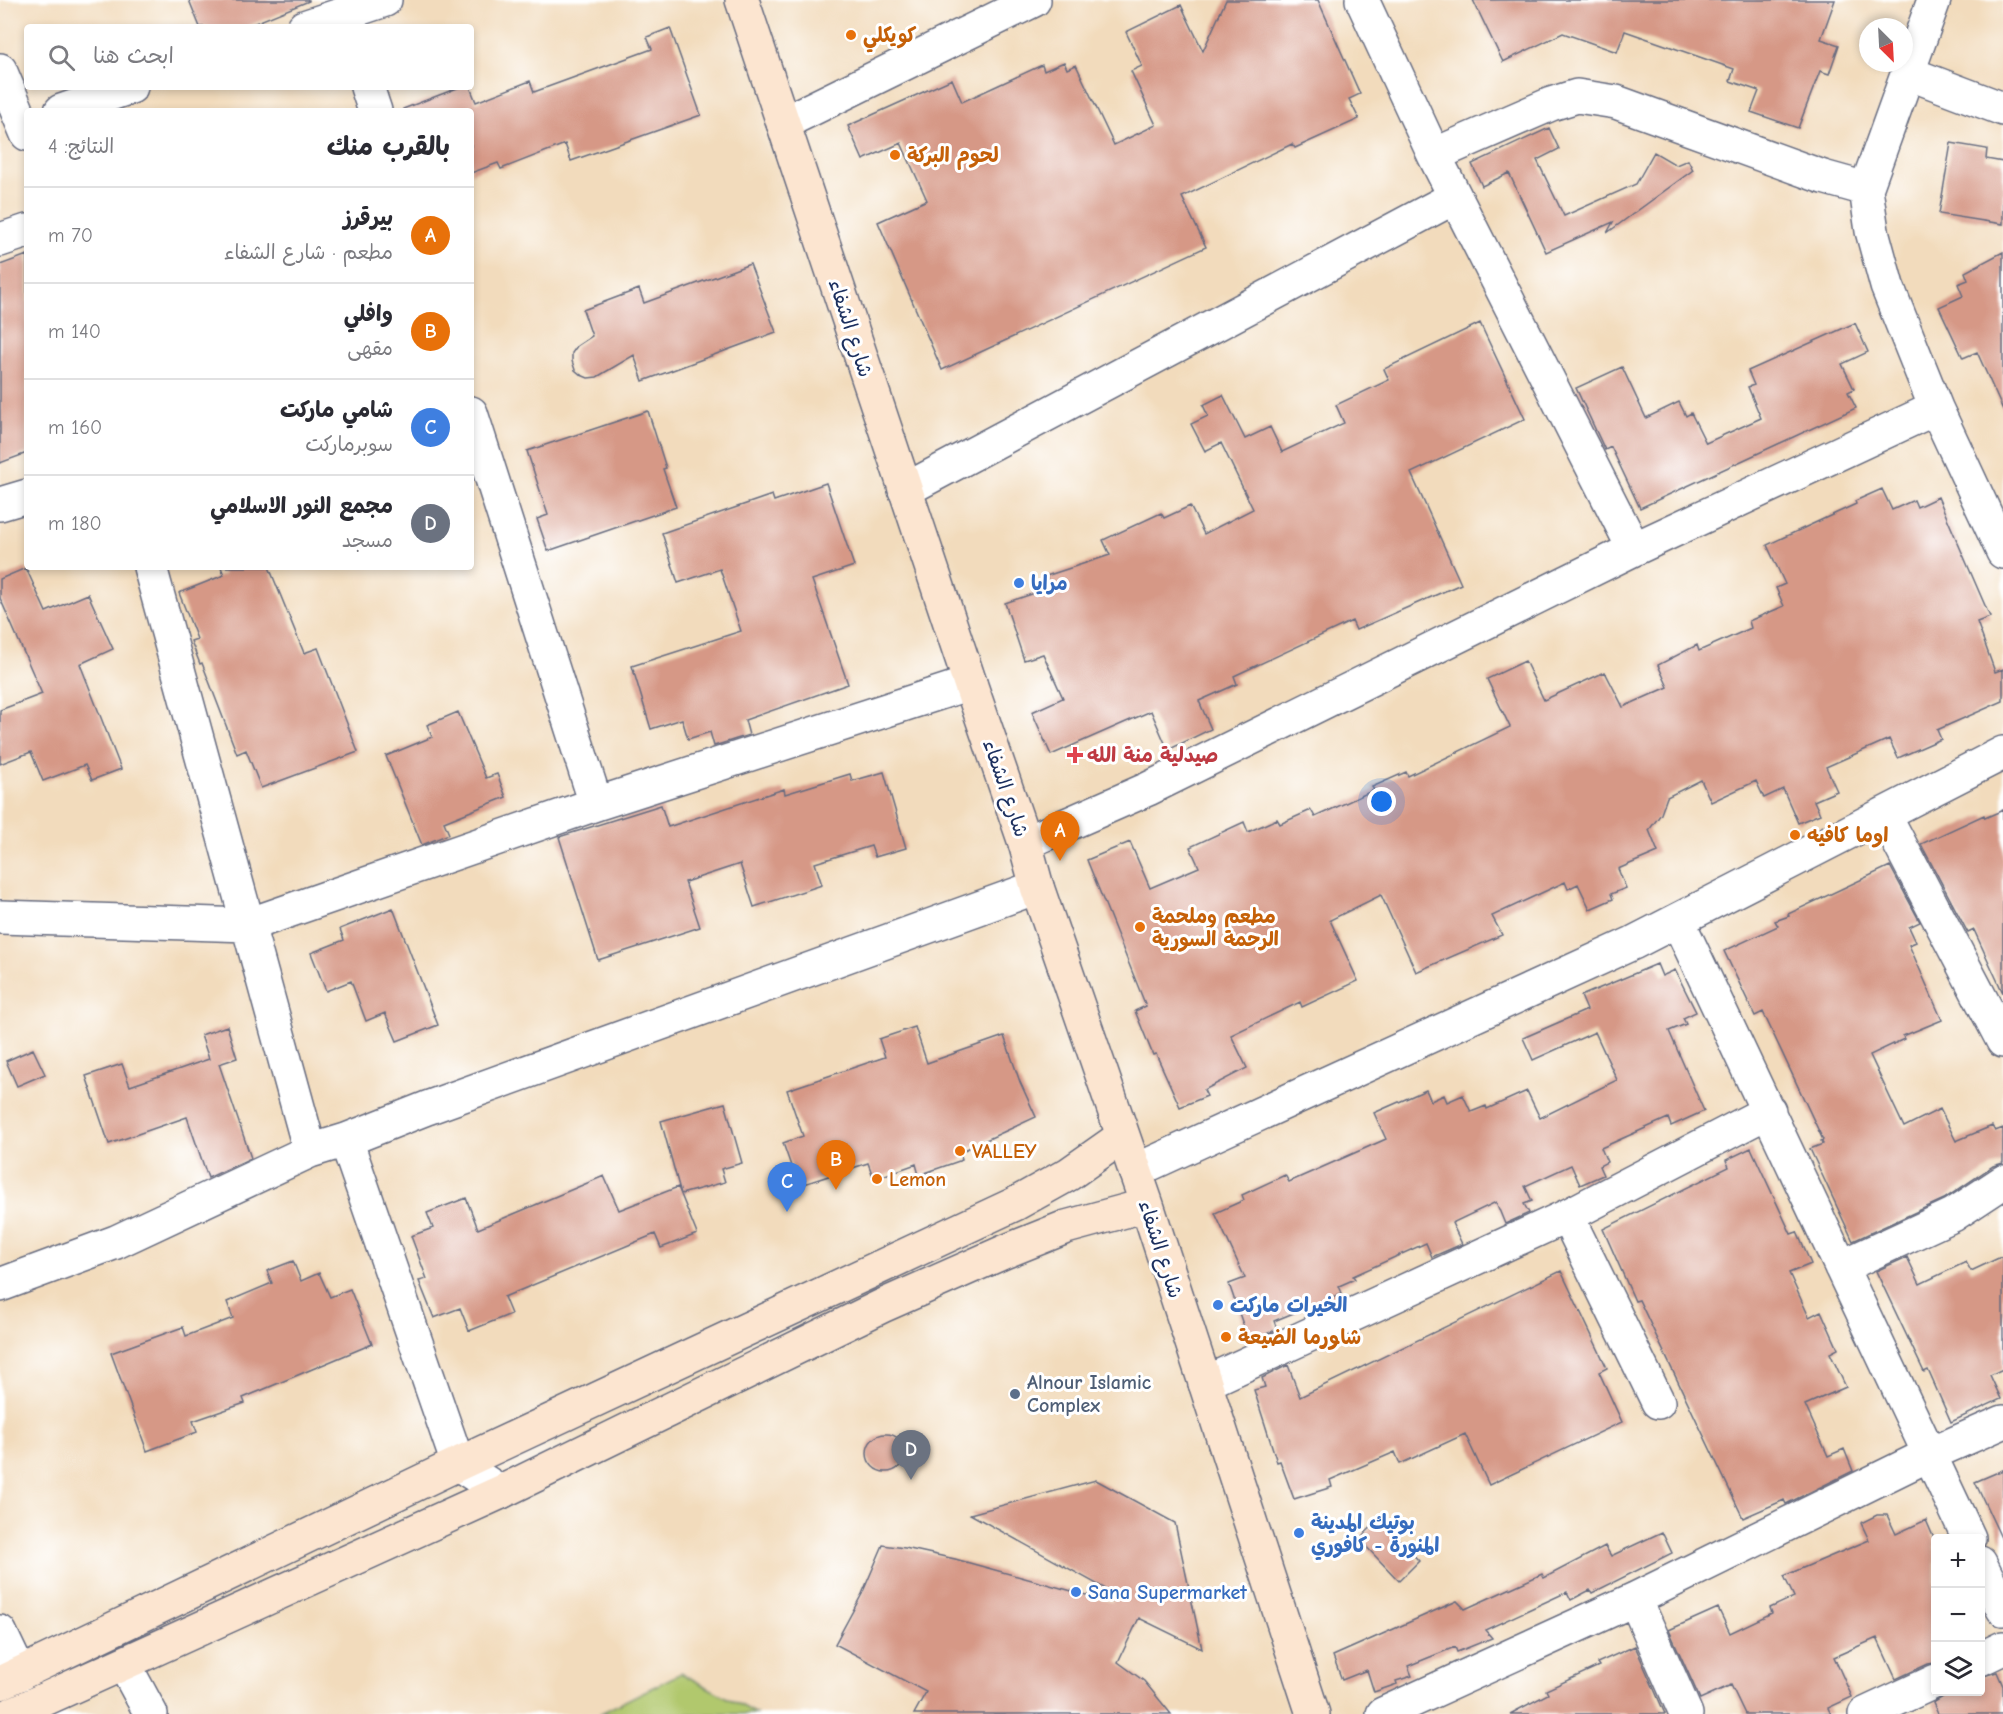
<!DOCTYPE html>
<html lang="ar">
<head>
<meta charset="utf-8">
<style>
	:root { --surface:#fff; --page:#f7f7f7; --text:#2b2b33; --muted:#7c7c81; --line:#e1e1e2; --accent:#1f6fb2 }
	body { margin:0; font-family:"Comic Neue","Playpen Sans Arabic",sans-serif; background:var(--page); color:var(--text); direction:rtl }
	.controls { position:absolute; right:18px; bottom:18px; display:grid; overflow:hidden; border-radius:6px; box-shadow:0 3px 9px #0003 }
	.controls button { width:54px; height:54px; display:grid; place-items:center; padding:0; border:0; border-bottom:2px solid var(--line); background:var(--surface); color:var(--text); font:30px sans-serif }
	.compass { position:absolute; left:1859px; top:18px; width:54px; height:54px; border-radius:50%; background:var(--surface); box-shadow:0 3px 9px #0003; rotate:156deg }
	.you { position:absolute; left:1382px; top:802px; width:21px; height:21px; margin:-15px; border:4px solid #fff; border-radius:50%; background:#1a73e8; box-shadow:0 0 0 9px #1a73e833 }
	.badge { display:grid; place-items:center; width:39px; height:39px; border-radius:50%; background:var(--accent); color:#fff; font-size:20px; font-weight:700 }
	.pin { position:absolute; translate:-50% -50px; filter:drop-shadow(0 2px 3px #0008) }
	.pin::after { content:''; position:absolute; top:32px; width:21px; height:18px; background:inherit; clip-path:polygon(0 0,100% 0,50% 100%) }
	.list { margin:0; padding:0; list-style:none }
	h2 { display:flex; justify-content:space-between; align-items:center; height:78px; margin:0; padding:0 24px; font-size:26px }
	h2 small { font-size:20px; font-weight:400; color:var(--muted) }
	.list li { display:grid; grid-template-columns:39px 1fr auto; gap:18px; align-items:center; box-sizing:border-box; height:96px; padding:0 24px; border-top:2px solid var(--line) }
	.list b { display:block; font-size:22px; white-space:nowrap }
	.list p { margin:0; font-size:20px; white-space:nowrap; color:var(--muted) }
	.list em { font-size:20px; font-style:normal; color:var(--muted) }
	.icon { flex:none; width:33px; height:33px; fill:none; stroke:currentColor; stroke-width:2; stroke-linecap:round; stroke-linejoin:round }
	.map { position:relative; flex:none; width:2003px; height:1714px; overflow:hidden; direction:ltr }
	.search { position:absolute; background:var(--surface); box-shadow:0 3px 9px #0003; left:24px; top:24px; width:450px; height:66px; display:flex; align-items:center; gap:15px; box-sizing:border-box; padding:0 21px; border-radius:6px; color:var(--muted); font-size:22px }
	.panel { position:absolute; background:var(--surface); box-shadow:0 3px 9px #0003; left:24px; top:108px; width:450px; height:462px; border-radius:6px; direction:rtl }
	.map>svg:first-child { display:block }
	.green { fill:#b1c86d; stroke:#667c66; stroke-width:1.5 }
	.building { fill:#d69886 }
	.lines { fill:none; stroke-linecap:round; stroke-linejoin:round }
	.street-casing { stroke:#666b7f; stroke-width:36 }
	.secondary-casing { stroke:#666b7f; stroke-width:36 }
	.street { stroke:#fff; stroke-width:33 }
	.secondary { stroke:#fce5d0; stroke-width:33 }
	.food-dot { fill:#e8710a; stroke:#fff; stroke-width:2 }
	.shop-dot { fill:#3f7fe0; stroke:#fff; stroke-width:2 }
	.health-dot { fill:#e0444e; stroke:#fff; stroke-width:2 }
	.service-dot { fill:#5c6f8a; stroke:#fff; stroke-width:2 }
	.labels { text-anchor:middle; stroke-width:6; stroke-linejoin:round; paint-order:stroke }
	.food-label { font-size:20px; font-weight:bold; fill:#c56008; stroke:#fff; text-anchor:start }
	.street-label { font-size:20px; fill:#1b2f5e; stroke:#fff }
	.shop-label { font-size:20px; font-weight:bold; fill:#366cbe; stroke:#fff; text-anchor:start }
	.health-label { font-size:20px; font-weight:bold; fill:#be3a42; stroke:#fff; text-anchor:start }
	.service-label { font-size:20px; font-weight:bold; fill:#4e5e75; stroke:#fff; text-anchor:start }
</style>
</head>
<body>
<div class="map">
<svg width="2003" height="1714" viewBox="0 0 2003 1714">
	<rect width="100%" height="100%" fill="#fff"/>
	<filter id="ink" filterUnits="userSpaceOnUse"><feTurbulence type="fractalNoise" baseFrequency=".0167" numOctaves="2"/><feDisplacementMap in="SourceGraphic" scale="12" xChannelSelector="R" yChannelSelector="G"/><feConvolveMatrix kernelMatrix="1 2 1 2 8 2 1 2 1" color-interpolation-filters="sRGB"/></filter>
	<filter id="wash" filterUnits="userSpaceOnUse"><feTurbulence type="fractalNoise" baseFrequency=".008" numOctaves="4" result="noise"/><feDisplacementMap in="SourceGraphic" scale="24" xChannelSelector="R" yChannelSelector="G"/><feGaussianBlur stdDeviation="1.35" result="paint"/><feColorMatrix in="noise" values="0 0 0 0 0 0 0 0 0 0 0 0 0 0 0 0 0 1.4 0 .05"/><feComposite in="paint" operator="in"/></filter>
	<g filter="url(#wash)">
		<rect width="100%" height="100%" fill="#f2dbbc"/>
		<path class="green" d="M 681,1673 L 757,1714 L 599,1714 Z"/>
		<g id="blocks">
			<path class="building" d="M 189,0 L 309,0 L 309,1 L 245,27 L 200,27 Z
				M 1226,0 L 1318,0 L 1360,94 L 1349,99 L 1359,119 L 1295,148 L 1292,144 L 1182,197 L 1206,247 L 942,370 L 878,222 L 927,200 L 901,143 L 863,160 L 848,126 L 952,79 L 962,102 L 1042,65 L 1044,71 L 1064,62 L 1067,69 L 1076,65 L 1114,145 L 1156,125 L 1131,71 L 1142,66 L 1126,32 L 1181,5 L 1203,51 Z
				M 1473,0 L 1835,0 L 1821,39 L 1839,45 L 1829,74 L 1820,71 L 1798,128 L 1751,112 L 1759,91 L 1730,81 L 1734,69 L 1625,31 L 1617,52 L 1563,33 L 1503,62 Z
				M 670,28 L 701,115 L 571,161 L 565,144 L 501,169 L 498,163 L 471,173 L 471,111 L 403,111 L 403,109 L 460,87 L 470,87 L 476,102 L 530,81 L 534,92 L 652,49 L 647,37 Z
				M 1549,128 L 1559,149 L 1537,160 L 1564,216 L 1636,184 L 1654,152 L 1676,165 L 1688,160 L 1693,170 L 1607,233 L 1613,222 L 1546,252 L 1509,173 L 1482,186 L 1472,164 Z
				M 1951,143 L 1987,149 L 1986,159 L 2003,162 L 2003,224 L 1939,214 Z
				M 2003,252 L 2003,410 L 1977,352 L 1963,358 L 1939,307 L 1963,296 L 1958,284 L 1968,280 L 1965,272 Z
				M 27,255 L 27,453 L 0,463 L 0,265 Z
				M 750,264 L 776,332 L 643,381 L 634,355 L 597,377 L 588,378 L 581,375 L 575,370 L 572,361 L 572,353 L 577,346 L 592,336 L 583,310 L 639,289 L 644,303 Z
				M 1480,323 L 1525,419 L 1411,473 L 1461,584 L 1356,630 L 1352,621 L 1234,676 L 1237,684 L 1199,701 L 1211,729 L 1168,750 L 1151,711 L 1051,755 L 1032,712 L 1063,698 L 1043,654 L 1024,660 L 1005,603 L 1050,588 L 1046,576 L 1110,555 L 1103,540 L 1161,513 L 1164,518 L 1190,506 L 1204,534 L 1253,509 L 1221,443 L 1205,451 L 1191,424 L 1208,416 L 1203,405 L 1223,395 L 1245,439 L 1270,427 L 1282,452 L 1344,423 L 1336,405 L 1389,380 L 1384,369 Z
				M 1855,323 L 1868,352 L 1842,364 L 1854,389 L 1848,392 L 1856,408 L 1640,508 L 1611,447 L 1605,450 L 1576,388 L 1622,367 L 1646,418 L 1679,402 L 1686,416 L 1691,413 L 1706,443 L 1761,418 L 1748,387 L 1754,385 L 1748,371 Z
				M 648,411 L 666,468 L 663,469 L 676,507 L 548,551 L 537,519 L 548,515 L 527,451 Z
				M 826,483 L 854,566 L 812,580 L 848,684 L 745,720 L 749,735 L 714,746 L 710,732 L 688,739 L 682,719 L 651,729 L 632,666 L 741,631 L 720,569 L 678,583 L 662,533 L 772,495 L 774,501 Z
				M 1882,489 L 1892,510 L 1914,500 L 1917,507 L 1938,497 L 1990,617 L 1977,622 L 1995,672 L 2003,669 L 2003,701 L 1937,730 L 1941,739 L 1898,758 L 1889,739 L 1826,767 L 1837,791 L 1814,801 L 1820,814 L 1798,823 L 1783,789 L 1764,798 L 1756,781 L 1711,802 L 1701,780 L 1667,797 L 1661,814 L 1649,830 L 1658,852 L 1618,869 L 1626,888 L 1611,894 L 1613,899 L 1590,909 L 1578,884 L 1568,889 L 1565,882 L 1492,916 L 1502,935 L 1416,972 L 1381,895 L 1330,920 L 1358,981 L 1302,1007 L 1300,1002 L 1231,1035 L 1247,1068 L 1204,1090 L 1207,1096 L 1180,1107 L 1156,1054 L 1153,1055 L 1135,1011 L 1146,1006 L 1087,860 L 1130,842 L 1150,888 L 1199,867 L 1190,847 L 1244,822 L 1248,832 L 1277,819 L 1280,824 L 1311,810 L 1315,817 L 1374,790 L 1372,787 L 1406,772 L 1408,776 L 1510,727 L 1487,679 L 1525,661 L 1544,700 L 1605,672 L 1623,707 L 1668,687 L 1658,665 L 1697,645 L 1699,651 L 1751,628 L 1749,621 L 1784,606 L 1776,588 L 1785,584 L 1767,545 L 1856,504 L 1855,501 Z
				M 221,567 L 269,567 L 304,653 L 318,648 L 358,752 L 261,788 L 246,750 L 237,754 L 202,663 L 200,664 L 191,641 L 197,639 L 179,593 L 224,575 Z
				M 26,568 L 46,612 L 88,594 L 113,649 L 80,664 L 121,769 L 92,780 L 85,765 L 43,781 L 31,752 L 0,764 L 0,710 L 42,694 L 0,598 L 0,579 Z
				M 458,712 L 486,778 L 497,774 L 506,797 L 444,822 L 449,834 L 422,845 L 386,756 L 432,737 L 427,725 Z
				M 884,772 L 906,848 L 875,857 L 871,846 L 815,863 L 822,885 L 754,907 L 740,864 L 685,882 L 700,927 L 598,960 L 559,837 L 661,805 L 668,827 L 784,789 L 785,794 L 850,774 L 852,781 Z
				M 2003,810 L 2003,993 L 1974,930 L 1968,933 L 1921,844 L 1984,815 L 1985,818 Z
				M 1890,866 L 1920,922 L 1909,927 L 1916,942 L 1909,945 L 1942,1020 L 1903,1036 L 1904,1039 L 1870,1055 L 1904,1127 L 1940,1109 L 1956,1141 L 1992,1126 L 1995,1131 L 2003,1128 L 2003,1163 L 1993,1166 L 1944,1199 L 1853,1241 L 1810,1149 L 1823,1144 L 1821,1141 L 1823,1140 L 1763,1012 L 1755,1016 L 1724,951 L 1778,926 L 1775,921 L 1789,916 L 1788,914 Z
				M 393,908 L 438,1025 L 397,1041 L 385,1013 L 366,1021 L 351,981 L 326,991 L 311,953 L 344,940 L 340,929 Z
				M 1657,964 L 1662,976 L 1675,970 L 1696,1012 L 1683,1018 L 1686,1024 L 1669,1031 L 1704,1111 L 1671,1126 L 1668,1118 L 1601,1148 L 1607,1162 L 1599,1166 L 1603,1175 L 1580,1185 L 1571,1165 L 1525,1186 L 1532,1201 L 1524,1204 L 1529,1213 L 1505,1224 L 1496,1202 L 1452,1223 L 1462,1244 L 1432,1257 L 1426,1243 L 1353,1276 L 1355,1279 L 1339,1286 L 1342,1293 L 1274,1321 L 1277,1329 L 1249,1342 L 1229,1284 L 1245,1278 L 1215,1213 L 1244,1200 L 1242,1195 L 1285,1175 L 1289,1182 L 1386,1139 L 1374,1113 L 1426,1090 L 1431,1101 L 1444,1095 L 1447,1102 L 1463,1095 L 1471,1112 L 1486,1106 L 1487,1109 L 1527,1091 L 1540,1118 L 1617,1080 L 1595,1032 L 1533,1060 L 1523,1038 L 1587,1010 L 1581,996 Z
				M 227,1026 L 237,1058 L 219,1064 L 251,1158 L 208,1178 L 187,1117 L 109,1144 L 86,1076 L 122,1064 L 130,1086 L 209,1059 L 201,1035 Z
				M 915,1027 L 927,1063 L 1004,1036 L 1020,1082 L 1036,1117 L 960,1152 L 962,1160 L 919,1175 L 916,1164 L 874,1179 L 868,1163 L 798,1186 L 783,1143 L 803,1136 L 787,1090 L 885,1057 L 879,1039 Z
				M 33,1049 L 45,1074 L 17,1086 L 6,1061 Z
				M 725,1103 L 742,1163 L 721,1169 L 725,1182 L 681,1194 L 661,1121 Z
				M 1751,1148 L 1791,1234 L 1797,1232 L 1811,1264 L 1789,1273 L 1809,1317 L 1821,1311 L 1838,1349 L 1830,1353 L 1846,1387 L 1805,1405 L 1828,1456 L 1844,1449 L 1853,1471 L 1786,1504 L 1784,1500 L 1743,1518 L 1639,1300 L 1635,1301 L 1603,1229 L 1729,1167 L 1726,1160 Z
				M 604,1176 L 619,1210 L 678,1187 L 697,1234 L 661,1248 L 655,1234 L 504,1297 L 511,1314 L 469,1331 L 460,1308 L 434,1318 L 419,1281 L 427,1279 L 411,1236 L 433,1228 L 427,1213 L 466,1198 L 478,1229 Z
				M 2003,1256 L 2003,1369 L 1990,1375 L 2001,1399 L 1951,1422 L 1928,1370 L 1924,1372 L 1876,1271 L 1907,1257 L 1920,1284 L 1966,1262 L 1971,1271 Z
				M 293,1261 L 301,1281 L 319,1273 L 330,1297 L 350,1289 L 372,1344 L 243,1398 L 245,1403 L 193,1421 L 197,1432 L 147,1451 L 111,1353 L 183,1327 L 186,1336 L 233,1318 L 227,1302 L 272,1283 L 267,1271 Z
				M 1561,1271 L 1607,1368 L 1599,1372 L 1622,1422 L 1489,1485 L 1465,1434 L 1400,1464 L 1395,1452 L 1330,1480 L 1332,1487 L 1294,1499 L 1280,1461 L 1277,1462 L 1254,1390 L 1265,1387 L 1262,1378 L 1288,1365 L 1300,1397 Z
				M867 1453a19 19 0 1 1 38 0a19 19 0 1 1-38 0Z
				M 2003,1470 L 2003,1542 L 1975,1482 Z
				M 1096,1480 L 1175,1523 L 1202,1649 L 1139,1618 L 1118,1662 L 1144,1681 L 1171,1714 L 914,1714 L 926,1692 L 835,1644 L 862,1594 L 883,1545 L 905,1548 L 955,1559 L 1112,1602 L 1115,1594 L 970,1514 Z
				M 1877,1515 L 1887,1515 L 1896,1534 L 1926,1520 L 1935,1541 L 1935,1663 L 1928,1664 L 1896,1679 L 1877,1638 L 1834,1657 L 1852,1697 L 1828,1708 L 1831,1714 L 1745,1714 L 1731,1685 L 1700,1699 L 1669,1630 L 1718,1608 L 1730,1633 L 1772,1613 L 1770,1608 L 1794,1597 L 1784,1576 L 1869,1540 L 1861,1523 Z
				M 1380,1519 L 1419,1561 L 1399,1581 L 1359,1539 Z
				M 1662,1532 L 1672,1553 L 1592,1593 L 1590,1590 L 1571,1600 L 1567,1592 L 1485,1630 L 1492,1638 L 1457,1652 L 1455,1647 L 1408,1666 L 1412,1676 L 1396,1681 L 1397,1684 L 1374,1692 L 1367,1670 L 1342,1680 L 1333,1656 L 1457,1601 L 1465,1609 L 1542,1574 L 1544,1578 L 1605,1546 L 1611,1556 Z
				M 1635,1646 L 1665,1714 L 1510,1714 L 1548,1694 L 1546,1690 L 1599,1666 L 1597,1663 Z
				M 1997,1672 L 2003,1686 L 2003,1714 L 1938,1714 L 1933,1703 L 1951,1692 L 1980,1692 L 1980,1677 Z"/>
		</g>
	</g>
	<g filter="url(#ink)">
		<use href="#blocks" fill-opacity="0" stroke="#666b7f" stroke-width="1.5"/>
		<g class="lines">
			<g class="street-casing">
				<path id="street" d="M 1362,0 L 1434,155 L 1634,549
					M 304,27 L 385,0
					M 0,70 L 27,134
					M 1908,73 L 2003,109
					M 367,87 L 375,111
					M 61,111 L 131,87
					M 783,123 L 1034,0
					M 1434,155 L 1551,104 L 1577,96 L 1616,102 L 1823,177 L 1866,189
					M 0,240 L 27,231
					M 1936,408 L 2003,552
					M 471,413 L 596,804
					M 905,490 L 1455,197
					M 0,504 L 27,496
					M 150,567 L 310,1151
					M 1884,814 L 2003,1041
					M 1025,843 L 1148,789 L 1634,549 L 1936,408 L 1887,286 L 1872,231 L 1866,189 L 1934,0
					M 0,917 L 248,925 L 596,804 L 970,683
					M 1678,921 L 1969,1538
					M 346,1140 L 458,1464 L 501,1492
					M 1135,1171 L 1633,943 L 2003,753
					M 1567,1216 L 1658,1402
					M 1841,1267 L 1953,1215 L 2003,1182
					M 0,1285 L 116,1242 L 310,1151 L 346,1140 L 427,1108 L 1037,887
					M 1205,1383 L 1567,1216 L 1769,1111
					M 1980,1563 L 2003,1609
					M 1635,1599 L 1686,1714
					M 0,1632 L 20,1674
					M 1980,1659 L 2003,1648
					M 124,1664 L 151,1714
					M 1383,1714 L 1635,1599 L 1928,1455 L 2003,1422
					M 1865,1714 L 1936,1681"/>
			</g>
			<g class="secondary-casing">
				<path id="secondary" d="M 742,0 L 970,683 L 1025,843 L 1037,887 L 1147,1205 L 1313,1714
					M 0,1683 L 458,1464 L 1015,1204 L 1069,1174 L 1123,1136
					M 12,1714 L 501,1492 L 882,1306 L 1004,1252 L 1066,1227 L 1147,1205"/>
			</g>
			<use href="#street" class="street"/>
			<use href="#secondary" class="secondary"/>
		</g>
	</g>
	<g class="food-dot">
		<circle cx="851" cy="35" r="6"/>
		<circle cx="895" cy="155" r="6"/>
		<circle cx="1795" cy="835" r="6"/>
		<circle cx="1140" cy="927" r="6"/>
		<circle cx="960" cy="1151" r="6"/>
		<circle cx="877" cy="1179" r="6"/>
		<circle cx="1226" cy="1337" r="6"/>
	</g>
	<g class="shop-dot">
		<circle cx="1019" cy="583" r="6"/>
		<circle cx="1218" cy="1305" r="6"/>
		<circle cx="1299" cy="1533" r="6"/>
		<circle cx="1076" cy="1592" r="6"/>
	</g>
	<path class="health-dot" d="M1072 746h6v6h6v6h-6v6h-6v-6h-6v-6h6z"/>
	<circle class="service-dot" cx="1015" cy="1394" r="6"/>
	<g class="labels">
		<g class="food-label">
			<text x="863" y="42">كويكلي</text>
			<text x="907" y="162">لحوم البركة</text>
			<text x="1807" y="842">اوما كافيه</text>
			<text x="1152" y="923">مطعم وملحمة<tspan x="1152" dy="23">الرحمة السورية</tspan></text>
			<text x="972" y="1158">VALLEY</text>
			<text x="889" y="1186">Lemon</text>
			<text x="1238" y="1344">شاورما الضيعة</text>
		</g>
		<g class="street-label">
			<text transform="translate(851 328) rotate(72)" y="7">شارع الشفاء</text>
			<text transform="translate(1006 788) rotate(71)" y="7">شارع الشفاء</text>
			<text transform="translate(1161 1249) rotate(72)" y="7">شارع الشفاء</text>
		</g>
		<g class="shop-label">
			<text x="1031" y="590">مرايا</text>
			<text x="1230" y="1312">الخيرات ماركت</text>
			<text x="1311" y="1529">بوتيك المدينة<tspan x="1311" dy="23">المنورة - كافوري</tspan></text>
			<text x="1088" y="1599">Sana Supermarket</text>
		</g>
		<g class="health-label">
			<text x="1087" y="762">صيدلية منة الله</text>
		</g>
		<g class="service-label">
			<text x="1027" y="1389">Alnour Islamic<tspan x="1027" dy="23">Complex</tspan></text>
		</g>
	</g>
</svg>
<div class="controls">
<button>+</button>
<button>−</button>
<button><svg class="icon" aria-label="layers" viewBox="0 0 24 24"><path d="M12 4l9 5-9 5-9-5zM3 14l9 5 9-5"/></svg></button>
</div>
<svg class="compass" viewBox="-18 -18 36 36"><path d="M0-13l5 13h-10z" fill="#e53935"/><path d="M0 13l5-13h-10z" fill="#7c7c81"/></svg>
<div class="you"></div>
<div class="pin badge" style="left:1060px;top:861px;background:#e8710a">A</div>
<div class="pin badge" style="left:836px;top:1190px;background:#e8710a">B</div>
<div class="pin badge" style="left:787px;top:1212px;background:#3f7fe0">C</div>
<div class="pin badge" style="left:911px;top:1480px;background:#6b7280">D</div>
<div class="search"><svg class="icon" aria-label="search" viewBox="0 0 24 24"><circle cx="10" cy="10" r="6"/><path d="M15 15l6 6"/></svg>ابحث هنا</div>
<section class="panel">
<h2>بالقرب منك<small>النتائج: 4</small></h2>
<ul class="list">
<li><span class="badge" style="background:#e8710a">A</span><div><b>بيرقرز</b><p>مطعم · شارع الشفاء</p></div><em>70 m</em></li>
<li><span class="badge" style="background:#e8710a">B</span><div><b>وافلي</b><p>مقهى</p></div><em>140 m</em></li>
<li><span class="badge" style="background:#3f7fe0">C</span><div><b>شامي ماركت</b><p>سوبرماركت</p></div><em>160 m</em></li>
<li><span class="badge" style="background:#6b7280">D</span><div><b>مجمع النور الاسلامي</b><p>مسجد</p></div><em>180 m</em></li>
</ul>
</section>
</div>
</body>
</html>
